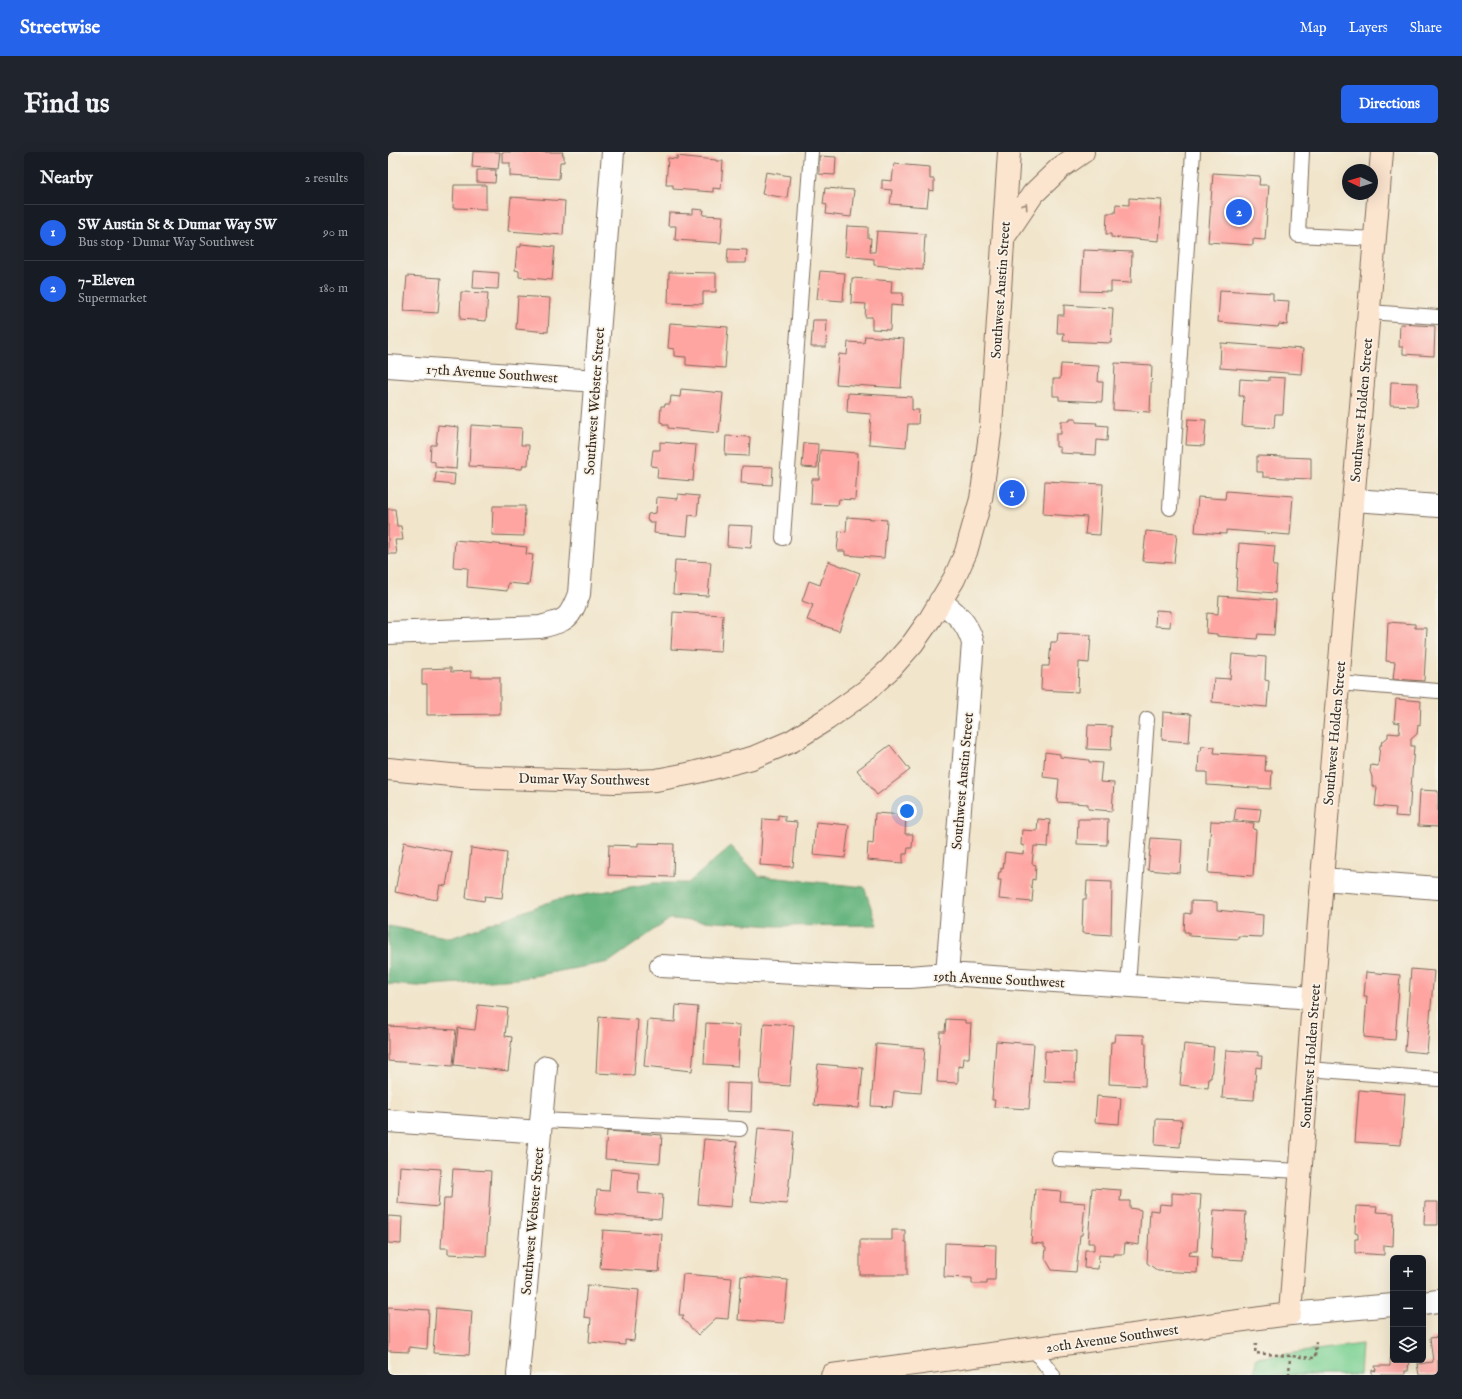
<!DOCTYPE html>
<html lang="en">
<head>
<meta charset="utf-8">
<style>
	:root { --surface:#171b24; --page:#20242c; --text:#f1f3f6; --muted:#9ea1a6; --line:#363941; --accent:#2563eb }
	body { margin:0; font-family:"IM FELL English",serif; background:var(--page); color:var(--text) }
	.controls { position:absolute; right:12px; bottom:12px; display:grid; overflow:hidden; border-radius:6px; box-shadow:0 4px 16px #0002 }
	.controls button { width:36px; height:36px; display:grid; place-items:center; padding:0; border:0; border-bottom:1px solid var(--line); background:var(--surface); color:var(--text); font:20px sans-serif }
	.compass { position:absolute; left:954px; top:12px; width:36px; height:36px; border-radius:50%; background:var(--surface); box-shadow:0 4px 16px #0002; rotate:274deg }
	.you { position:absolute; left:519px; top:659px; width:14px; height:14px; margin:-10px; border:3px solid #fff; border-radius:50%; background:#1a73e8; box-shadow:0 0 0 6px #1a73e833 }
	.badge { display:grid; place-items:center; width:26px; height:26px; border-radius:50%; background:var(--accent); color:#fff; font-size:13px; font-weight:700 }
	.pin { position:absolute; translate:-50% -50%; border:2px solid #fff; box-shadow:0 1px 4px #0006 }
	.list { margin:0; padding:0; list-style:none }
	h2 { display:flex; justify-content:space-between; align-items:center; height:52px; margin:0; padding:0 16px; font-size:17px }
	h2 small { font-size:13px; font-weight:400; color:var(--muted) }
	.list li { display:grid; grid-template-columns:26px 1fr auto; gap:12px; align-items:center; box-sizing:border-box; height:56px; padding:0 16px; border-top:1px solid var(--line) }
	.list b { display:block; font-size:15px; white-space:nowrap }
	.list p { margin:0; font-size:13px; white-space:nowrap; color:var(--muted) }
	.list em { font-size:13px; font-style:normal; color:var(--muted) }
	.icon { flex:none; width:22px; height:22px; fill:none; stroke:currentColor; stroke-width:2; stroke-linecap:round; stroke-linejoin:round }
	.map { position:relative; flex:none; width:1050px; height:1223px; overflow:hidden; border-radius:6px }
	header { display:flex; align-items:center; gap:24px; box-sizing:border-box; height:56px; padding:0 20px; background:var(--accent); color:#fff }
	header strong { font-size:19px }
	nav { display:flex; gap:22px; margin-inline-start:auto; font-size:14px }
	.intro { display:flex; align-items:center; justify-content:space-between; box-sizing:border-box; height:96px; padding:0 24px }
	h1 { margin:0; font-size:28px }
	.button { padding:10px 18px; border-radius:6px; background:var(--accent); color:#fff; font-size:14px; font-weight:700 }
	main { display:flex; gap:24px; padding:0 24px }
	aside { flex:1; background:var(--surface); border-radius:6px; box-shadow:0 4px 16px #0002 }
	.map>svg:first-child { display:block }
	.green { fill:#7fd396; stroke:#5d7e5a }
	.forest { fill:#67b57f; stroke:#51704e }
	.building { fill:#fea4a1 }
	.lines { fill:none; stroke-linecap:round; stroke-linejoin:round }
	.lane-casing { stroke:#7b6b5b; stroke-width:16 }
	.street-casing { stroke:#7b6b5b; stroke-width:24 }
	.secondary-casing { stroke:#7b6b5b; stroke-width:24 }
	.path { stroke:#7b6b5b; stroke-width:2.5; stroke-dasharray:3 3; stroke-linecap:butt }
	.lane { stroke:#fff; stroke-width:14 }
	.street { stroke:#fff; stroke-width:22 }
	.secondary { stroke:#fce5cf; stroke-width:22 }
	.oneway { stroke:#9c8876 }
	.labels { text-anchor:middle; stroke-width:3.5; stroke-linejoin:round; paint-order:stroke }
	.street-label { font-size:14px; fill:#3b2a1e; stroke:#f7f3e8 }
</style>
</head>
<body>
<header>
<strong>Streetwise</strong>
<nav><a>Map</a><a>Layers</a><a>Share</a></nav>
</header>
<div class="intro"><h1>Find us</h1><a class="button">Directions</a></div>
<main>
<aside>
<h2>Nearby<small>2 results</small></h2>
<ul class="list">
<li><span class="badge">1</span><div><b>SW Austin St &amp; Dumar Way SW</b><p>Bus stop · Dumar Way Southwest</p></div><em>90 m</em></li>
<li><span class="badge">2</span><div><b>7-Eleven</b><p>Supermarket</p></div><em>180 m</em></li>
</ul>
</aside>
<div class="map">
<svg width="1050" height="1223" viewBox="0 0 1050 1223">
	<rect width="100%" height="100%" fill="#f7f3e8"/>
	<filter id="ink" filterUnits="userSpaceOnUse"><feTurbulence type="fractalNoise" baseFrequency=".025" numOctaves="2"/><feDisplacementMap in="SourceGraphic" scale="8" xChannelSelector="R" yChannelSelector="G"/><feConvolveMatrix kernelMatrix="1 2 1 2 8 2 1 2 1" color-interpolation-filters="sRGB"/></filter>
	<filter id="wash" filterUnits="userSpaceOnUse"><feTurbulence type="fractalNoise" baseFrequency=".012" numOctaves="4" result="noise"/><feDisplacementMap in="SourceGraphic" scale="16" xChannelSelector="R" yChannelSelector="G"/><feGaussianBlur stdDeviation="0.9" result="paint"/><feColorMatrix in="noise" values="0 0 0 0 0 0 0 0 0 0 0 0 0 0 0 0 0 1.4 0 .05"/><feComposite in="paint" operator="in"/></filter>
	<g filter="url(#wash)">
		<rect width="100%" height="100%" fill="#f1e5cb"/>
		<path class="green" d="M 974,1192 L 972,1223 L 867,1223 L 868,1206 Z"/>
		<path class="forest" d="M 343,694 L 371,724 L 476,735 L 489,773 L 388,774 L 282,767 L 221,810 L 129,827 L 30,834 L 0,832 L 0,774 L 63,786 L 167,748 L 266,731 L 300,731 Z"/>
		<g id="blocks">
			<path class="building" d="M 85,0 L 112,0 L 110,17 L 84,15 Z
				M 114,0 L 175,0 L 174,3 L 176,3 L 176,10 L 172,10 L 171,27 L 122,24 L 122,11 L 114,11 Z
				M 289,4 L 328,8 L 328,9 L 335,9 L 333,37 L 325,36 L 325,40 L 285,37 L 285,33 L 278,33 L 280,6 L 289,7 Z
				M 431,4 L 448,5 L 447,23 L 431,22 Z
				M 506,12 L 542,15 L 542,27 L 546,27 L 546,39 L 541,38 L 539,55 L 502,52 L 504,38 L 494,37 L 494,28 L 504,29 Z
				M 89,18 L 108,18 L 107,31 L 89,30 Z
				M 378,20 L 402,24 L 399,46 L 374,42 Z
				M 825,21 L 872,24 L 871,33 L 881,33 L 877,88 L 865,87 L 865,93 L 820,90 Z
				M 66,33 L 98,33 L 98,57 L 65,56 Z
				M 437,36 L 466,38 L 463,65 L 438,62 L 439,53 L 435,52 Z
				M 123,45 L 177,49 L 175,83 L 120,79 Z
				M 741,46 L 774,48 L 771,89 L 723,85 L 723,82 L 718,82 L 719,61 L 727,61 L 728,52 L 741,53 Z
				M 305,57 L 316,58 L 315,63 L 335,64 L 333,91 L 287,88 L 288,74 L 280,74 L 281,61 L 305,62 Z
				M 459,74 L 480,75 L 480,86 L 483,86 L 482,100 L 487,100 L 489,79 L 537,82 L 535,118 L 486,113 L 486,107 L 457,104 Z
				M 133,92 L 167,95 L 164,128 L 131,125 L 131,119 L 127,118 L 129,95 L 133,95 Z
				M 340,97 L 359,98 L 358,111 L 339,111 Z
				M 695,98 L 744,100 L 743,131 L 723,130 L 723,140 L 693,139 Z
				M 86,119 L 111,121 L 110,137 L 85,136 Z
				M 432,119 L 457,121 L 455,149 L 429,147 Z
				M 281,120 L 328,121 L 328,140 L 315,140 L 315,152 L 280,151 Z
				M 19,124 L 53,126 L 50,161 L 16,159 Z
				M 464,126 L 504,129 L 503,141 L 515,141 L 514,154 L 503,153 L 502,178 L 484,177 L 484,165 L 477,165 L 478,152 L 463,151 Z
				M 832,138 L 885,141 L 885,148 L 901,149 L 899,173 L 891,172 L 890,175 L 830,170 Z
				M 73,140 L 100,141 L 98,169 L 72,167 Z
				M 130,144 L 162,146 L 160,180 L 128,177 Z
				M 676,153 L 725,156 L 723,191 L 675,189 L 676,181 L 669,181 L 670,163 L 676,163 Z
				M 425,168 L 439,168 L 438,195 L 423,195 Z
				M 282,171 L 340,175 L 337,216 L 298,213 L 298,205 L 286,204 L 286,197 L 280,196 Z
				M 1012,172 L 1047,174 L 1046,204 L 1015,202 L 1015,195 L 1011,195 Z
				M 477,184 L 516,187 L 513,236 L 448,232 L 451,202 L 459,203 L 460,190 L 476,191 Z
				M 833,191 L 915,197 L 913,222 L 832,216 Z
				M 727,211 L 764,213 L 762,260 L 725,258 Z
				M 673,212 L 711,214 L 710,230 L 715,230 L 714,250 L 671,248 L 671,244 L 665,244 L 665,227 L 672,227 Z
				M 881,225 L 897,226 L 895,262 L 887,262 L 886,276 L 854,274 L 856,244 L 851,244 L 852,227 L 881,229 Z
				M 1003,230 L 1030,231 L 1029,254 L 1002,253 Z
				M 293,237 L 335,241 L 331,281 L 280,276 L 280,273 L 275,273 L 275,271 L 272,270 L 273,254 L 277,254 L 277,252 L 282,252 L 283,244 L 292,245 Z
				M 460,241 L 524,245 L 524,258 L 531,258 L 530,272 L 520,272 L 518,295 L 481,292 L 483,262 L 459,260 Z
				M 682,266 L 688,266 L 688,270 L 709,271 L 708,273 L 720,274 L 719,289 L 709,288 L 708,303 L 672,301 L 672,295 L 668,295 L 668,282 L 673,282 L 673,269 L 682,269 Z
				M 800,267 L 818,268 L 816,294 L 798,293 Z
				M 50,273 L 71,275 L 68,317 L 47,315 L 47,310 L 42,309 L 43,293 L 48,293 Z
				M 83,273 L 134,276 L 133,293 L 141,293 L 140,313 L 135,313 L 134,317 L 81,314 Z
				M 338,284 L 362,285 L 361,304 L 337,303 Z
				M 272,290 L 308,293 L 305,329 L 269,326 L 270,315 L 263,314 L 265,298 L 272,298 Z
				M 416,291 L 430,292 L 429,316 L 414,315 Z
				M 432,298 L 470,301 L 467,348 L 451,347 L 450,353 L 423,352 L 424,327 L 431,327 Z
				M 869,304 L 923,306 L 923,327 L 875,325 L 875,320 L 869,320 Z
				M 354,314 L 385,315 L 384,333 L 353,331 Z
				M 48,320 L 67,322 L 66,333 L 47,331 Z
				M 657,329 L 715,332 L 712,383 L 697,382 L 699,365 L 655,362 Z
				M 838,339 L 905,344 L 902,383 L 838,378 L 838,382 L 807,380 L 810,345 L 837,347 Z
				M 290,342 L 311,344 L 309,364 L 301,363 L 299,384 L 266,381 L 267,370 L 261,370 L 261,368 L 259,368 L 260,362 L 268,361 L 269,345 L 290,347 Z
				M 105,354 L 137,354 L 136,384 L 104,383 Z
				M 0,357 L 7,357 L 9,374 L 13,374 L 15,388 L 7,388 L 9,402 L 0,402 Z
				M 459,365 L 499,368 L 496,406 L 457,403 L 457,399 L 449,399 L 451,379 L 458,380 Z
				M 340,373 L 365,374 L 363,396 L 339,394 Z
				M 758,379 L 789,382 L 786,411 L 755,409 Z
				M 67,388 L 139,395 L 138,402 L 145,403 L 141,433 L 120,431 L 119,439 L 79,435 L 80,416 L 65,415 Z
				M 851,391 L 887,394 L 885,414 L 889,414 L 887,441 L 848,438 Z
				M 287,408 L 323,410 L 320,444 L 285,442 Z
				M 440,409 L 472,421 L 451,479 L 419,468 L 425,453 L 414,449 L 421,429 L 432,433 Z
				M 831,444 L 888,448 L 886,483 L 870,482 L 869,487 L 829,484 L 829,482 L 818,481 L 819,461 L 830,462 Z
				M 768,458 L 783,459 L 782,475 L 767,474 Z
				M 285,460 L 335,463 L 333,500 L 283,497 Z
				M 1000,470 L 1027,472 L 1027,476 L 1039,476 L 1036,529 L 1005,527 L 1007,510 L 998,509 Z
				M 670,481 L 703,483 L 701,511 L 691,510 L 690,540 L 653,538 L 654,514 L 661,514 L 663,490 L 669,490 Z
				M 844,502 L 878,505 L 877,528 L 881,529 L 879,555 L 824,550 L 826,526 L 842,527 Z
				M 63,516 L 63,520 L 83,519 L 83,525 L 112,525 L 112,562 L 39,563 L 39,532 L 34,532 L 34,517 Z
				M 1008,547 L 1033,549 L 1032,574 L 1030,573 L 1029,582 L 1023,587 L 1023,594 L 1026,594 L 1021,665 L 1007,664 L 1008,656 L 987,654 L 989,635 L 984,634 L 984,625 L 982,619 L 983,613 L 990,614 L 992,593 L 994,593 L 993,591 L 1000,585 L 1000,581 L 1011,582 L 1012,571 L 1006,570 Z
				M 775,560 L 803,562 L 801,590 L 774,588 Z
				M 700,573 L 724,574 L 723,598 L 699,597 Z
				M 502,593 L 522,618 L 489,643 L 469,618 Z
				M 814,594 L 827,595 L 826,601 L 878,604 L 877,619 L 884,619 L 883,637 L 819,633 L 819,620 L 810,620 L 811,599 L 813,599 Z
				M 657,600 L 672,602 L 672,605 L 701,608 L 701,610 L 714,611 L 712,630 L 726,631 L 724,659 L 700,657 L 700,652 L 669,650 L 671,627 L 655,625 Z
				M 1032,638 L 1050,639 L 1050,675 L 1030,674 Z
				M 848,655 L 873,657 L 871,670 L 846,668 Z
				M 487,661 L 518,663 L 517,682 L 525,682 L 524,696 L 520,696 L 519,702 L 515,702 L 515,711 L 479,708 L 480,691 L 485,692 Z
				M 390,663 L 397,664 L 397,669 L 409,670 L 405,715 L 372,713 L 375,667 L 390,668 Z
				M 650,667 L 662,668 L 660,695 L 646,694 L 644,712 L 648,713 L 647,728 L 644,727 L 643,735 L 645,738 L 644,750 L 611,747 L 613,728 L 610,728 L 611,720 L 613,720 L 613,716 L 615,717 L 617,700 L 635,702 L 636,694 L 633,693 L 634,678 L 649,679 Z
				M 690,667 L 720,667 L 719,693 L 689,692 Z
				M 823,669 L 866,671 L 865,677 L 868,678 L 865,724 L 820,721 Z
				M 428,670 L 461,673 L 457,706 L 425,703 Z
				M 763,686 L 794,688 L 792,721 L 760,718 Z
				M 16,690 L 64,700 L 58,734 L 52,733 L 49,748 L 7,740 Z
				M 250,691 L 286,692 L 285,725 L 220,723 L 221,693 L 250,694 Z
				M 83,696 L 119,701 L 114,746 L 97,744 L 96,749 L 78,746 Z
				M 699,729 L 724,730 L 723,783 L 694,781 L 695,747 L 698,747 Z
				M 803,749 L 829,750 L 829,758 L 875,763 L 874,785 L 850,784 L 850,787 L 801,784 L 801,780 L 796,780 L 797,761 L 803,762 Z
				M 1023,817 L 1046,819 L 1039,901 L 1017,899 Z
				M 978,820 L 1012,823 L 1007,888 L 976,885 L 979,844 L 976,844 Z
				M 90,853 L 120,856 L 117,884 L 124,885 L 120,919 L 66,913 L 70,876 L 87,878 Z
				M 288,853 L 310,855 L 304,919 L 256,914 L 260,868 L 287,870 Z
				M 211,865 L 250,868 L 246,923 L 208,921 Z
				M 558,867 L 577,868 L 577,871 L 583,871 L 581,906 L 576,906 L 575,915 L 570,914 L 570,931 L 549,930 L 552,880 L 557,880 Z
				M 318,871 L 352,873 L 350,914 L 316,912 Z
				M 376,871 L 406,873 L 402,934 L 372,932 Z
				M 0,874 L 68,878 L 65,914 L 0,909 Z
				M 727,882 L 756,883 L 756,891 L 758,891 L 757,934 L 721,932 L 723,890 L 726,890 Z
				M 608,889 L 646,892 L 641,957 L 606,955 L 607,948 L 604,948 Z
				M 488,892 L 537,896 L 533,941 L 506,939 L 504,955 L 483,954 Z
				M 796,892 L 826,895 L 823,926 L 821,926 L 820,936 L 792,933 Z
				M 838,898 L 870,900 L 870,904 L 874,904 L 873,916 L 868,915 L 866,948 L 834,946 Z
				M 657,899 L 688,900 L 687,930 L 656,929 Z
				M 430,912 L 475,916 L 471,956 L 426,953 Z
				M 339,931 L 364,932 L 363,960 L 338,959 Z
				M 971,938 L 1017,942 L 1013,993 L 967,990 Z
				M 709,944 L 733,946 L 731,972 L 707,970 Z
				M 768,967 L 794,968 L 792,995 L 767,993 Z
				M 370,976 L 406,979 L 399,1052 L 363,1049 Z
				M 219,979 L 274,983 L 272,1011 L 217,1007 Z
				M 316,987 L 349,990 L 343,1055 L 310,1052 Z
				M 12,1014 L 53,1017 L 50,1055 L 10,1051 Z
				M 65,1017 L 103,1019 L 98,1104 L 60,1102 L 60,1096 L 53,1096 L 56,1046 L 63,1046 Z
				M 223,1017 L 251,1020 L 250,1041 L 275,1043 L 273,1067 L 207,1062 L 209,1038 L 221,1039 Z
				M 704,1036 L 733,1038 L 732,1049 L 742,1049 L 742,1056 L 753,1058 L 751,1093 L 737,1091 L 736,1102 L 725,1102 L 725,1104 L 711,1103 L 710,1117 L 696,1116 L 697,1098 L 706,1098 L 706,1091 L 700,1091 Z
				M 647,1037 L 673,1039 L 672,1049 L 697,1051 L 694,1083 L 692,1083 L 688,1120 L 664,1118 L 657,1106 L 658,1096 L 656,1095 L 656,1092 L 643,1091 Z
				M 784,1041 L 813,1043 L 809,1099 L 802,1099 L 801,1103 L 810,1104 L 809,1121 L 770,1119 L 759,1111 L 762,1058 L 771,1059 L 772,1052 L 784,1053 Z
				M 1037,1050 L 1050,1050 L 1050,1073 L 1036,1073 Z
				M 968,1054 L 989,1055 L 988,1060 L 1006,1061 L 1005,1094 L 996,1093 L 996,1103 L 967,1101 L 967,1087 L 970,1087 L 970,1082 L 967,1081 Z
				M 826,1058 L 858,1060 L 855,1108 L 823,1106 Z
				M 0,1064 L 14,1065 L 13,1092 L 0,1091 Z
				M 215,1078 L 274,1082 L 271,1120 L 212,1116 Z
				M 504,1078 L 517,1078 L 517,1090 L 519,1090 L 519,1123 L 472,1123 L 472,1088 L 504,1088 Z
				M 557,1091 L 608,1093 L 607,1128 L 599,1128 L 599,1132 L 584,1132 L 584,1126 L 556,1125 Z
				M 295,1122 L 344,1126 L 340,1167 L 328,1166 L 310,1183 L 294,1166 L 296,1163 L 291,1163 Z
				M 353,1124 L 400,1128 L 396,1171 L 350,1168 Z
				M 199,1133 L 251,1138 L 246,1189 L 237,1188 L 237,1193 L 201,1190 L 203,1166 L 196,1165 Z
				M 0,1155 L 41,1158 L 39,1197 L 21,1195 L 21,1200 L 0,1199 Z
				M 48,1156 L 84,1159 L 81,1203 L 45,1201 Z
				M 1050,1185 L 1050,1223 L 1031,1223 L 1029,1212 L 1045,1210 L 1042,1186 Z
				M 1003,1192 L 1005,1192 L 1005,1208 L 1021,1208 L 1020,1219 L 1017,1219 L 1017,1223 L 984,1223 L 984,1218 L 988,1219 L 987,1214 L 1002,1214 Z"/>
		</g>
	</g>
	<g filter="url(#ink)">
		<use href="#blocks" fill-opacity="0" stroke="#7b6b5b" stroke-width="1"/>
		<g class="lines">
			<g class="lane-casing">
				<path id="lane" d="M 914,0 L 910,83 L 987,87
					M 981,160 L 1050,165
					M 782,356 L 805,0
					M 395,386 L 423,0
					M 950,531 L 1050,539
					M 740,834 L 759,567
					M 920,917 L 1050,927
					M 153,968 L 352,977
					M 671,1007 L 913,1019
					M 645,1196 L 665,1223"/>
			</g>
			<g class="street-casing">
				<path id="street" d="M 0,214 L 208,229
					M 966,348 L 1050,354
					M 552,449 C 569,462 579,470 585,491 L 559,822
					M 0,481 L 152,475 C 179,468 181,468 191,442 L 225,0
					M 934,727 L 1050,736
					M 273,814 L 481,825 L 522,825 L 559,822 L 926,846
					M 0,969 L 152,980
					M 1035,1151 L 1050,1149
					M 902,1162 L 1005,1153
					M 130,1223 L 158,915"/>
			</g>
			<g class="secondary-casing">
				<path id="secondary" d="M 616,85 L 645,42 L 672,16 L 695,0
					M 0,617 L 84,625 L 227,630 L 268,628 L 305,621 L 364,606 L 404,589 L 439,567 L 478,539 L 503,516 L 525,491 L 542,467 L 566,427 L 578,400 L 593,347 L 603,275 L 621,0
					M 444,1223 L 902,1162 L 934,727 L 994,0"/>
			</g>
			<path class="path" d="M 868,1191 L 867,1201 L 927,1206 L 928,1188
				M 901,1223 L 902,1204"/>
			<use href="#lane" class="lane"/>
			<use href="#street" class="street"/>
			<use href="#secondary" class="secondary"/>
		</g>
		<defs><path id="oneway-chevron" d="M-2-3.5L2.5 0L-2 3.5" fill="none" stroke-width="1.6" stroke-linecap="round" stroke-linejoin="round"/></defs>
		<use class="oneway" href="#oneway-chevron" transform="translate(637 54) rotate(-56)"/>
	</g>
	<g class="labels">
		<g class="street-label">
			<text transform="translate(612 138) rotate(-86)" y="5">Southwest Austin Street</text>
			<text transform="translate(104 221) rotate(4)" y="5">17th Avenue Southwest</text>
			<text transform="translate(206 249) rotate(-86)" y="5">Southwest Webster Street</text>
			<text transform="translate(973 258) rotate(-85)" y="5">Southwest Holden Street</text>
			<text transform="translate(946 581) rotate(-85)" y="5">Southwest Holden Street</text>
			<text transform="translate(196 627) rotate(1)" y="5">Dumar Way Southwest</text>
			<text transform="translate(574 629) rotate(-85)" y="5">Southwest Austin Street</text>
			<text transform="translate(611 827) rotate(3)" y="5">19th Avenue Southwest</text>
			<text transform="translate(922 904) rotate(-86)" y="5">Southwest Holden Street</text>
			<text transform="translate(144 1069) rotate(-85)" y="5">Southwest Webster Street</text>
			<text transform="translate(724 1186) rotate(-8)" y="5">20th Avenue Southwest</text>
		</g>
	</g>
</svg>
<div class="controls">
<button>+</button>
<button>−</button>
<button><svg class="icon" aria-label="layers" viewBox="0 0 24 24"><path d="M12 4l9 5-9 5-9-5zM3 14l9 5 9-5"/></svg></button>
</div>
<svg class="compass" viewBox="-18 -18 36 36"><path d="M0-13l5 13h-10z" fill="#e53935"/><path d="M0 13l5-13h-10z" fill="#9ea1a6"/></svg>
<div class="you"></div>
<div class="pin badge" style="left:624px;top:341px">1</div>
<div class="pin badge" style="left:851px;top:60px">2</div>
</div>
</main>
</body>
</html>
